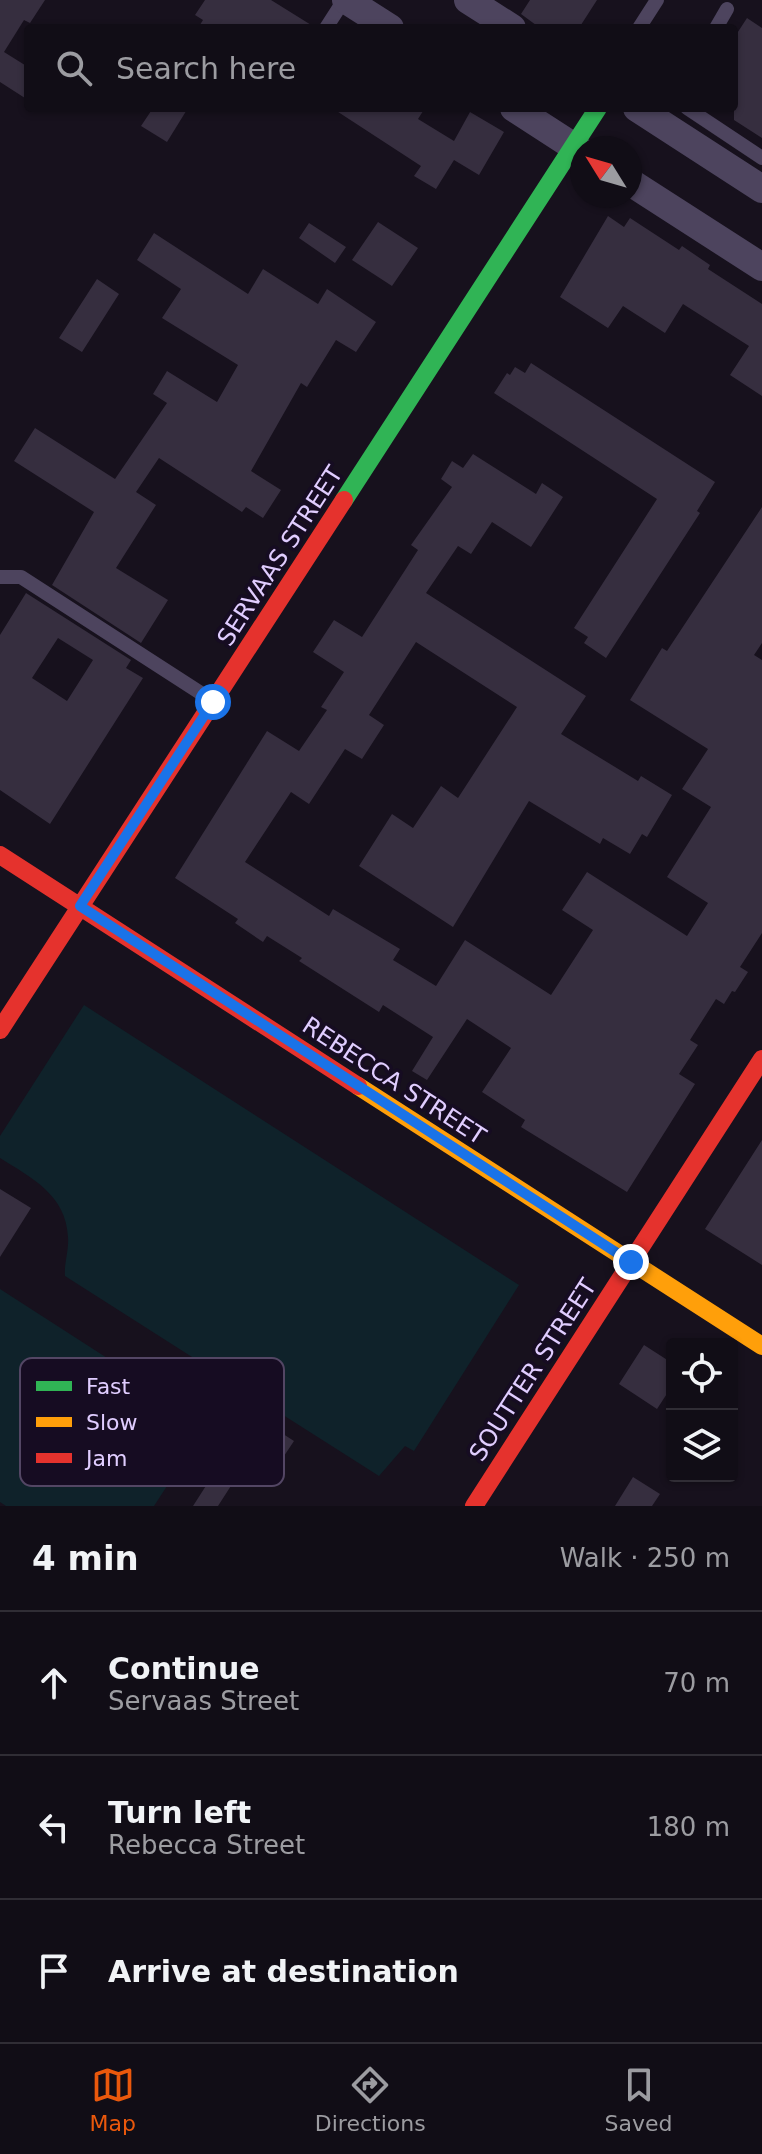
<!DOCTYPE html>
<html lang="en">
<head>
<meta charset="utf-8">
<style>
	:root { --surface:#110d16; --page:#1e1b23; --text:#f1f3f6; --muted:#9c9ca1; --line:#302d35; --accent:#ea580c }
	body { margin:0; font-family:"DejaVu Sans",sans-serif; background:var(--page); color:var(--text) }
	.controls { position:absolute; right:24px; bottom:24px; display:grid; overflow:hidden; border-radius:8px; box-shadow:0 2px 6px #0004 }
	.controls button { width:72px; height:72px; display:grid; place-items:center; padding:0; border:0; border-bottom:2px solid var(--line); background:var(--surface); color:var(--text); font:40px sans-serif }
	.compass { position:absolute; left:570px; top:136px; width:72px; height:72px; border-radius:50%; background:var(--surface); box-shadow:0 2px 6px #0004; rotate:307deg }
	.stop { position:absolute; width:24px; height:24px; margin:-18px; border:6px solid #1a73e8; border-radius:50%; background:#fff }
	.stop.end { background:#1a73e8; border-color:#fff; box-shadow:0 2px 8px #0008 }
	.list { margin:0; padding:0; list-style:none }
	h2 { display:flex; justify-content:space-between; align-items:center; height:104px; margin:0; padding:0 32px; font-size:34px }
	h2 small { font-size:26px; font-weight:400; color:var(--muted) }
	.list li { display:grid; grid-template-columns:52px 1fr auto; gap:24px; align-items:center; box-sizing:border-box; height:144px; padding:0 32px; border-top:2px solid var(--line) }
	.list b { display:block; font-size:30px; white-space:nowrap }
	.list p { margin:0; font-size:26px; white-space:nowrap; color:var(--muted) }
	.list em { font-size:26px; font-style:normal; color:var(--muted) }
	.icon { flex:none; width:44px; height:44px; fill:none; stroke:currentColor; stroke-width:2; stroke-linecap:round; stroke-linejoin:round }
	.map { position:relative; flex:none; width:762px; height:1506px; overflow:hidden }
	.search { position:absolute; background:var(--surface); box-shadow:0 2px 6px #0004; left:24px; right:24px; top:24px; height:88px; display:flex; align-items:center; gap:20px; box-sizing:border-box; padding:0 28px; border-radius:8px; color:var(--muted); font-size:30px }
	.sheet { height:536px; background:var(--surface) }
	nav { display:flex; justify-content:space-around; align-items:center; box-sizing:border-box; height:112px; border-top:2px solid var(--line); background:var(--surface); font-size:22px; color:var(--muted) }
	nav a { display:grid; justify-items:center; gap:4px }
	nav .on { color:var(--accent) }
	.map>svg:first-child { display:block }
	.green { fill:#0f222a }
	.building { fill:#362e3f; fill-rule:evenodd }
	.lines { fill:none; stroke-linecap:round; stroke-linejoin:round }
	.lane { stroke:#4d445e; stroke-width:14 }
	.street { stroke:#4d445e; stroke-width:28 }
	.fast { stroke:#30b455; stroke-width:18 }
	.slow { stroke:#ff9f0a; stroke-width:18 }
	.jam { stroke:#e5322d; stroke-width:18 }
	.route { stroke:#1a73e8; stroke-width:10 }
	.labels { text-anchor:middle; stroke-width:7; stroke-linejoin:round; paint-order:stroke }
	.street-label { font-size:24px; fill:#e0cdff; stroke:#160c22 }
	.key { fill:#160c22; stroke:#534664; stroke-width:2 }
	.key-label { font-size:22px; fill:#e0cdff }
</style>
</head>
<body>
<div class="map">
<svg width="762" height="1506" viewBox="0 0 762 1506">
	<rect width="100%" height="100%" fill="#17111d"/>
	<path class="green" d="M 84,1005 L 519,1285 L 414,1451 L 405,1446 L 379,1476 L 65,1276 C 64,1263 69,1251 68,1237 C 66,1195 32,1178 0,1158 L 0,1136 Z
		M 0,1289 L 208,1423 L 154,1506 L 6,1506 L 0,1502 Z"/>
	<path class="building" d="M 0,0 L 45,0 L 30,23 L 24,20 L 4,52 L 28,67 L 28,100 L 0,82 Z
		M 205,0 L 271,0 L 316,28 L 198,28 L 203,20 L 195,15 Z
		M 530,0 L 597,0 L 579,28 L 540,28 L 521,14 Z
		M 747,18 L 762,28 L 762,138 L 734,120 L 734,38 Z
		M 153,108 L 188,108 L 167,142 L 141,126 Z
		M 332,108 L 425,108 L 418,119 L 454,141 L 470,112 L 504,132 L 479,175 L 454,160 L 436,189 L 414,176 L 421,166 Z
		M 608,216 L 624,227 L 630,218 L 679,250 L 682,246 L 710,265 L 708,269 L 762,304 L 762,396 L 730,375 L 749,346 L 683,304 L 665,333 L 623,306 L 608,328 L 560,297 Z
		M 378,222 L 418,248 L 392,286 L 352,260 Z
		M 309,223 L 346,247 L 335,263 L 299,238 Z
		M 154,233 L 248,294 L 263,269 L 318,304 L 327,289 L 376,322 L 356,352 L 336,340 L 307,387 L 301,383 L 251,471 L 281,490 L 263,518 L 246,507 L 242,512 L 159,458 L 136,492 L 156,505 L 116,568 L 168,600 L 141,643 L 52,585 L 94,512 L 14,461 L 35,428 L 115,479 L 167,403 L 153,394 L 167,371 L 217,402 L 238,365 L 162,318 L 181,289 L 137,260 Z
		M 97,279 L 119,294 L 82,352 L 59,338 Z
		M 531,363 L 715,482 L 697,511 L 700,513 L 606,658 L 584,643 L 588,637 L 574,628 L 657,499 L 494,393 L 507,373 L 510,375 L 515,367 L 525,373 Z
		M 473,454 L 536,494 L 542,483 L 563,497 L 531,547 L 492,522 L 471,554 L 458,546 L 426,593 L 586,696 L 561,734 L 638,781 L 641,776 L 672,795 L 647,837 L 642,834 L 630,854 L 603,838 L 600,844 L 529,801 L 453,927 L 359,866 L 392,814 L 413,828 L 441,786 L 458,798 L 517,707 L 416,642 L 369,715 L 384,725 L 362,759 L 345,749 L 309,804 L 291,792 L 245,862 L 329,916 L 333,909 L 400,949 L 393,960 L 436,986 L 465,940 L 551,995 L 593,930 L 562,910 L 587,872 L 687,936 L 708,903 L 667,877 L 711,807 L 682,789 L 708,749 L 630,700 L 662,648 L 667,651 L 762,507 L 762,643 L 754,655 L 762,660 L 762,933 L 740,967 L 748,972 L 735,992 L 732,991 L 724,1004 L 716,999 L 690,1040 L 698,1045 L 679,1074 L 695,1084 L 627,1192 L 521,1127 L 525,1120 L 482,1092 L 511,1048 L 467,1019 L 427,1080 L 412,1071 L 433,1037 L 383,1005 L 379,1012 L 299,961 L 302,958 L 267,936 L 263,942 L 235,923 L 238,919 L 175,878 L 267,731 L 299,751 L 327,710 L 321,707 L 344,672 L 313,652 L 334,620 L 362,637 L 418,550 L 411,545 L 452,487 L 441,479 L 452,461 L 463,468 Z
		M 26,593 L 131,660 L 126,668 L 143,678 L 50,824 L 0,790 L 0,635 ZM 58,638 L 93,660 L 67,701 L 32,678 Z
		M 762,1140 L 762,1265 L 705,1229 Z
		M 0,1189 L 31,1208 L 0,1257 Z
		M 644,1345 L 672,1363 L 672,1386 L 657,1409 L 619,1384 Z
		M 246,1410 L 294,1441 L 278,1465 L 254,1450 L 218,1506 L 193,1506 L 236,1439 L 230,1435 Z
		M 633,1477 L 660,1494 L 652,1506 L 615,1506 Z"/>
	<g class="lines">
		<path class="lane" d="M 326,28 L 344,0
			M 639,28 L 657,0
			M 716,28 L 727,9
			M 687,108 L 762,158
			M 0,577 L 21,577 L 213,701"/>
		<path class="street" d="M 346,0 L 390,28
			M 468,0 L 512,28
			M 514,108 L 582,152
			M 637,108 L 762,189
			M 630,182 L 762,267"/>
		<path class="fast" d="M 344,500 L 598,108"/>
		<path class="slow" d="M 358,1086 L 762,1346"/>
		<path class="jam" d="M 0,855 L 358,1086
			M 0,1030 L 344,500
			M 474,1506 L 762,1059"/>
	</g>
	<g class="lines">
		<path class="route" d="M 213,702 L 80,906 L 631,1262"/>
	</g>
	<g class="labels">
		<g class="street-label">
			<text transform="translate(280 556) rotate(-57)" y="8">SERVAAS STREET</text>
			<text transform="translate(394 1081) rotate(33)" y="8">REBECCA STREET</text>
			<text transform="translate(533 1370) rotate(-57)" y="8">SOUTTER STREET</text>
		</g>
	</g>
	<rect x="20" y="1358" width="264" height="128" rx="12" class="key"/>
	<rect x="36" y="1381" width="36" height="10" fill="#30b455"/>
	<rect x="36" y="1417" width="36" height="10" fill="#ff9f0a"/>
	<rect x="36" y="1453" width="36" height="10" fill="#e5322d"/>
	<g class="key-label">
		<text x="86" y="1394">Fast</text>
		<text x="86" y="1430">Slow</text>
		<text x="86" y="1466">Jam</text>
	</g>
</svg>
<div class="controls">
<button><svg class="icon" aria-label="locate" viewBox="0 0 24 24"><circle cx="12" cy="12" r="6"/><path d="M12 2v4M12 18v4M2 12h4M18 12h4"/></svg></button>
<button><svg class="icon" aria-label="layers" viewBox="0 0 24 24"><path d="M12 4l9 5-9 5-9-5zM3 14l9 5 9-5"/></svg></button>
</div>
<svg class="compass" viewBox="-18 -18 36 36"><path d="M0-13l5 13h-10z" fill="#e53935"/><path d="M0 13l5-13h-10z" fill="#9c9ca1"/></svg>
<div class="stop" style="left:213px;top:702px"></div>
<div class="stop end" style="left:631px;top:1262px"></div>
<div class="search"><svg class="icon" aria-label="search" viewBox="0 0 24 24"><circle cx="10" cy="10" r="6"/><path d="M15 15l6 6"/></svg>Search here</div>
</div>
<section class="sheet">
<h2>4 min<small>Walk · 250 m</small></h2>
<ul class="list">
<li><svg class="icon" aria-label="ahead" viewBox="0 0 24 24"><path d="M12 20V5M6 11l6-6 6 6"/></svg><div><b>Continue</b><p>Servaas Street</p></div><em>70 m</em></li>
<li><svg class="icon" aria-label="left" viewBox="0 0 24 24"><path d="M17 20v-9H6M10 6l-5 5 5 5"/></svg><div><b>Turn left</b><p>Rebecca Street</p></div><em>180 m</em></li>
<li><svg class="icon" aria-label="arrive" viewBox="0 0 24 24"><path d="M6 21V4h12l-3 4 3 4H6"/></svg><div><b>Arrive at destination</b></div></li>
</ul>
</section>
<nav>
<a class="on"><svg class="icon" aria-label="map" viewBox="0 0 24 24"><path d="M3 6l6-2 6 2 6-2v14l-6 2-6-2-6 2zM9 4v14M15 6v14"/></svg>Map</a>
<a><svg class="icon" aria-label="directions" viewBox="0 0 24 24"><path d="M12 3l9 9-9 9-9-9zM9 14v-3h6M13 9l2 2-2 2"/></svg>Directions</a>
<a><svg class="icon" aria-label="saved" viewBox="0 0 24 24"><path d="M7 4h10v16l-5-4-5 4z"/></svg>Saved</a>
</nav>
</body>
</html>
